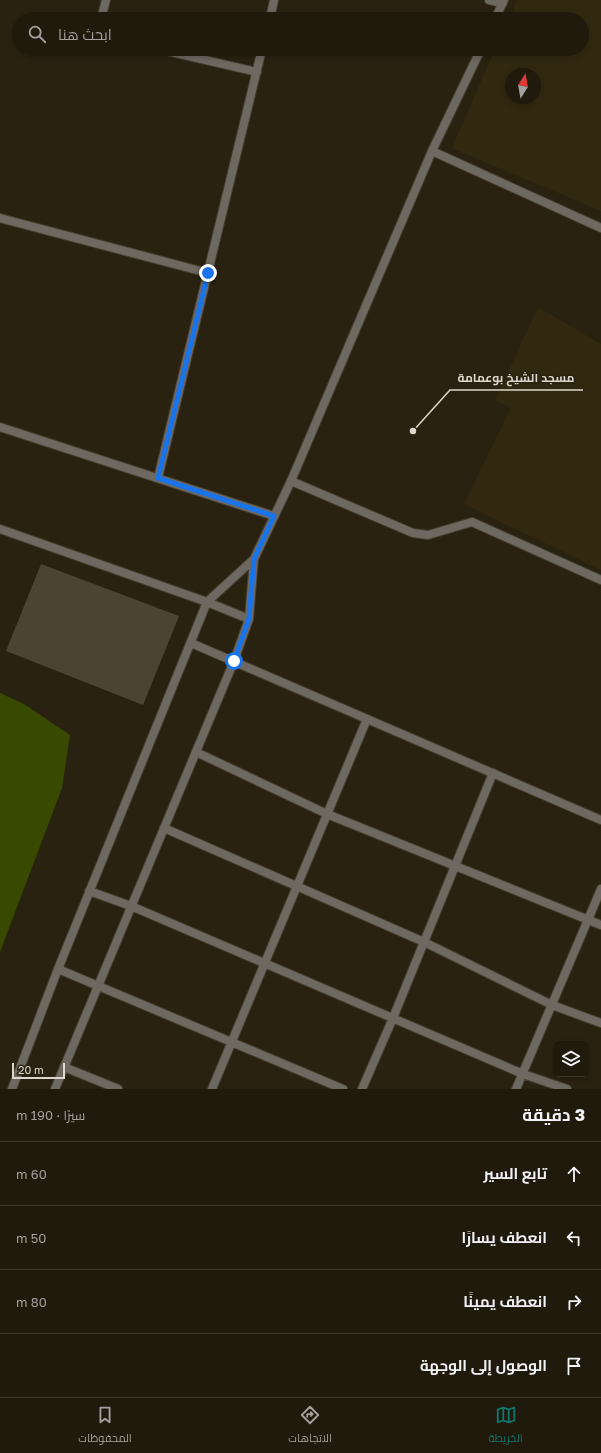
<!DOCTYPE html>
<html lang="ar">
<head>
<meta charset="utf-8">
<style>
	:root { --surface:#201a0d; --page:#2d271b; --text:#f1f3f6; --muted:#a2a19d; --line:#3d382e; --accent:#0f766e }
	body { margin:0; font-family:"Golos Text",Cairo,sans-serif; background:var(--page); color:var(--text); direction:rtl }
	.controls { position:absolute; right:12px; bottom:12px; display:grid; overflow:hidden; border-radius:6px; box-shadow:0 2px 6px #0003 }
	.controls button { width:36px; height:36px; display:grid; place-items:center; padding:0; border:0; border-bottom:1px solid var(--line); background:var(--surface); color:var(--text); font:20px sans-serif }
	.compass { position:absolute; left:505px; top:68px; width:36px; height:36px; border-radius:50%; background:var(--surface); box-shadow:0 2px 6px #0003; rotate:11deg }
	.scale { position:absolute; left:12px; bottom:10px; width:53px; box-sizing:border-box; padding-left:4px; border:2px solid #dcd7cc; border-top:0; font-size:11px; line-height:14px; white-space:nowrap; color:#dcd7cc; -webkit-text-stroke:3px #2a2211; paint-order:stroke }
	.stop { position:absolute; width:12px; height:12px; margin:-9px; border:3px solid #1a73e8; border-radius:50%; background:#fff }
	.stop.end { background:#1a73e8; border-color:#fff; box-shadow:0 1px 4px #0008 }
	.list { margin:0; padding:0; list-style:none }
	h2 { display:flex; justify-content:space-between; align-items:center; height:52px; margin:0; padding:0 16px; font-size:17px }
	h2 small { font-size:13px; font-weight:400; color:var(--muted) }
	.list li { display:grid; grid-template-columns:26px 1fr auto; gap:12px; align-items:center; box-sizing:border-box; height:64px; padding:0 16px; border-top:1px solid var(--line) }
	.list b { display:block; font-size:15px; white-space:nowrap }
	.list em { font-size:13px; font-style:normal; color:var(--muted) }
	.icon { flex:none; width:22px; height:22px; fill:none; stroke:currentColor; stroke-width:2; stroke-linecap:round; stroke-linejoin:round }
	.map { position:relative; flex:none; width:601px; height:1089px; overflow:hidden; direction:ltr }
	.search { position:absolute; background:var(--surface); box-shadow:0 2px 6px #0003; left:12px; right:12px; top:12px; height:44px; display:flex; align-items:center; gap:10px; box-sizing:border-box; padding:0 14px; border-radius:22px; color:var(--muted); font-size:15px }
	.sheet { height:308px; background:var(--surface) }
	nav { display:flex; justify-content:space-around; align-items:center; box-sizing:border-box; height:56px; border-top:1px solid var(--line); background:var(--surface); font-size:11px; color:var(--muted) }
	nav a { display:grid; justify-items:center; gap:2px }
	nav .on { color:var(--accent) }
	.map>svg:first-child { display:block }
	.built { fill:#32280f; fill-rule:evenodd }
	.green { fill:#384900 }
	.building { fill:#4c4431 }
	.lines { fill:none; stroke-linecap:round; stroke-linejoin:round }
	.minor-casing { stroke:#463f2f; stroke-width:10 }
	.tertiary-casing { stroke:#463f2f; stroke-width:10 }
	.minor { stroke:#6d6961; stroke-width:8 }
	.tertiary { stroke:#6d6961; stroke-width:8 }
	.route { stroke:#1a73e8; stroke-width:5 }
	.leader { fill:none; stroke:#dcd7cc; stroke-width:1.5 }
	.callout-dot { fill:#dcd7cc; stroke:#2a2211; stroke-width:1.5 }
	.callout-label { font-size:12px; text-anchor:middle; font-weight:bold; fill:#dcd7cc; stroke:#2a2211; stroke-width:3; stroke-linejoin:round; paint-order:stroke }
</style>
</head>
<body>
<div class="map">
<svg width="601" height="1089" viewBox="0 0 601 1089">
	<rect width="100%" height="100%" fill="#2a2211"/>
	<path class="built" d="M 517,0 L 601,0 L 601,211 L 452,148 L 495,49 L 582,49 L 582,19 L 509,19 ZM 511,74 L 535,74 L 535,98 L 511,98 Z
		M 538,307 L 601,344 L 601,570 L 464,504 L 511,407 L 495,401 Z"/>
	<path class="green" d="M 0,693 L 24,704 L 70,735 L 62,788 L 0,952 Z"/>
	<path class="building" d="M 41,564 L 179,616 L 143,705 L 6,651 Z"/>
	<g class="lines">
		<g class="minor-casing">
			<path id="minor" d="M 489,0 L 502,3
				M 101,19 L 106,0
				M 270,19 L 274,0
				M 158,49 L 257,72
				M 432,151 L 601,228
				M 0,218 L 208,273
				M 0,427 L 274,516
				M 158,478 L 262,49
				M 291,481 L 413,533 L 428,535 L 472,522 L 601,580
				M 196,752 L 327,814 L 601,925
				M 164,828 L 424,942 L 552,1005 L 601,1023
				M 89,891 L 131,906 L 523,1074 L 567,1089
				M 58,969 L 343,1089
				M 64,1067 L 118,1089
				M 212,1089 L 367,719
				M 362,1089 L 393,1018 L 493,773
				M 516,1089 L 601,889"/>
		</g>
		<g class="tertiary-casing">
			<path id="tertiary" d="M 495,19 L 504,0
				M 0,529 L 207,602 L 249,619
				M 191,643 L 601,820
				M 12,1089 L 58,969 L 207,602 L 254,559
				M 55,1089 L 234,661 L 249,619 L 254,559 L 291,481 L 432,151 L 481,49"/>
		</g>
		<use href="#minor" class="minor"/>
		<use href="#tertiary" class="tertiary"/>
	</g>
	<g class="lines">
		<path class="route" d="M 208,273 L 158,478 L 274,516 L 254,559 L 249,619 L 234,661"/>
	</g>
	<path class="leader" d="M413 431L450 390H583"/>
	<circle class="callout-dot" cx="413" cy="431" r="4"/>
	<g class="callout-label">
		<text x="516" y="382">مسجد الشيخ بوعمامة</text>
	</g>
</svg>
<div class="controls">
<button><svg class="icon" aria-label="layers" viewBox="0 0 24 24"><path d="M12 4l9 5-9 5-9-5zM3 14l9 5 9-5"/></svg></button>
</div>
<svg class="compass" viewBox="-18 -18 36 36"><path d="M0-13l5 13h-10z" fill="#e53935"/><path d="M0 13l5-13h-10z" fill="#a2a19d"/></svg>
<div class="scale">20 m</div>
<div class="stop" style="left:234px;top:661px"></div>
<div class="stop end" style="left:208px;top:273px"></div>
<div class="search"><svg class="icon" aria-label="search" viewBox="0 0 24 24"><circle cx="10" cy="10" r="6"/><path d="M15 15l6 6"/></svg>ابحث هنا</div>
</div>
<section class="sheet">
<h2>3 دقيقة<small>سيرًا · 190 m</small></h2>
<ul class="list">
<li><svg class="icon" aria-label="ahead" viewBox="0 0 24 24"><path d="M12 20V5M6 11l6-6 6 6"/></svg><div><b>تابع السير</b></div><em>60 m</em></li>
<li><svg class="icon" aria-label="left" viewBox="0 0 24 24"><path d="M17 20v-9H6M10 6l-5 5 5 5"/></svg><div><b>انعطف يسارًا</b></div><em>50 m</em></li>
<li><svg class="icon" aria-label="right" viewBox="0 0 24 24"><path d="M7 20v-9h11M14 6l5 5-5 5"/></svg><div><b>انعطف يمينًا</b></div><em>80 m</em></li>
<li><svg class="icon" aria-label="arrive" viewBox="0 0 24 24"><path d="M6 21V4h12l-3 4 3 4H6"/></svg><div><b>الوصول إلى الوجهة</b></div></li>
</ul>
</section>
<nav>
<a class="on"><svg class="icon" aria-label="map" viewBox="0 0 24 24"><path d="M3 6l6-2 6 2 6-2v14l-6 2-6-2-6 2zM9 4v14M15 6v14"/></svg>الخريطة</a>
<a><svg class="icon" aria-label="directions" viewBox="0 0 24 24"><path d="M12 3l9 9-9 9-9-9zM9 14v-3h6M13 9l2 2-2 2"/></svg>الاتجاهات</a>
<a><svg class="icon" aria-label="saved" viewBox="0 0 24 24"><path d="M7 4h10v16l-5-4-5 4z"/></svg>المحفوظات</a>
</nav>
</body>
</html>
